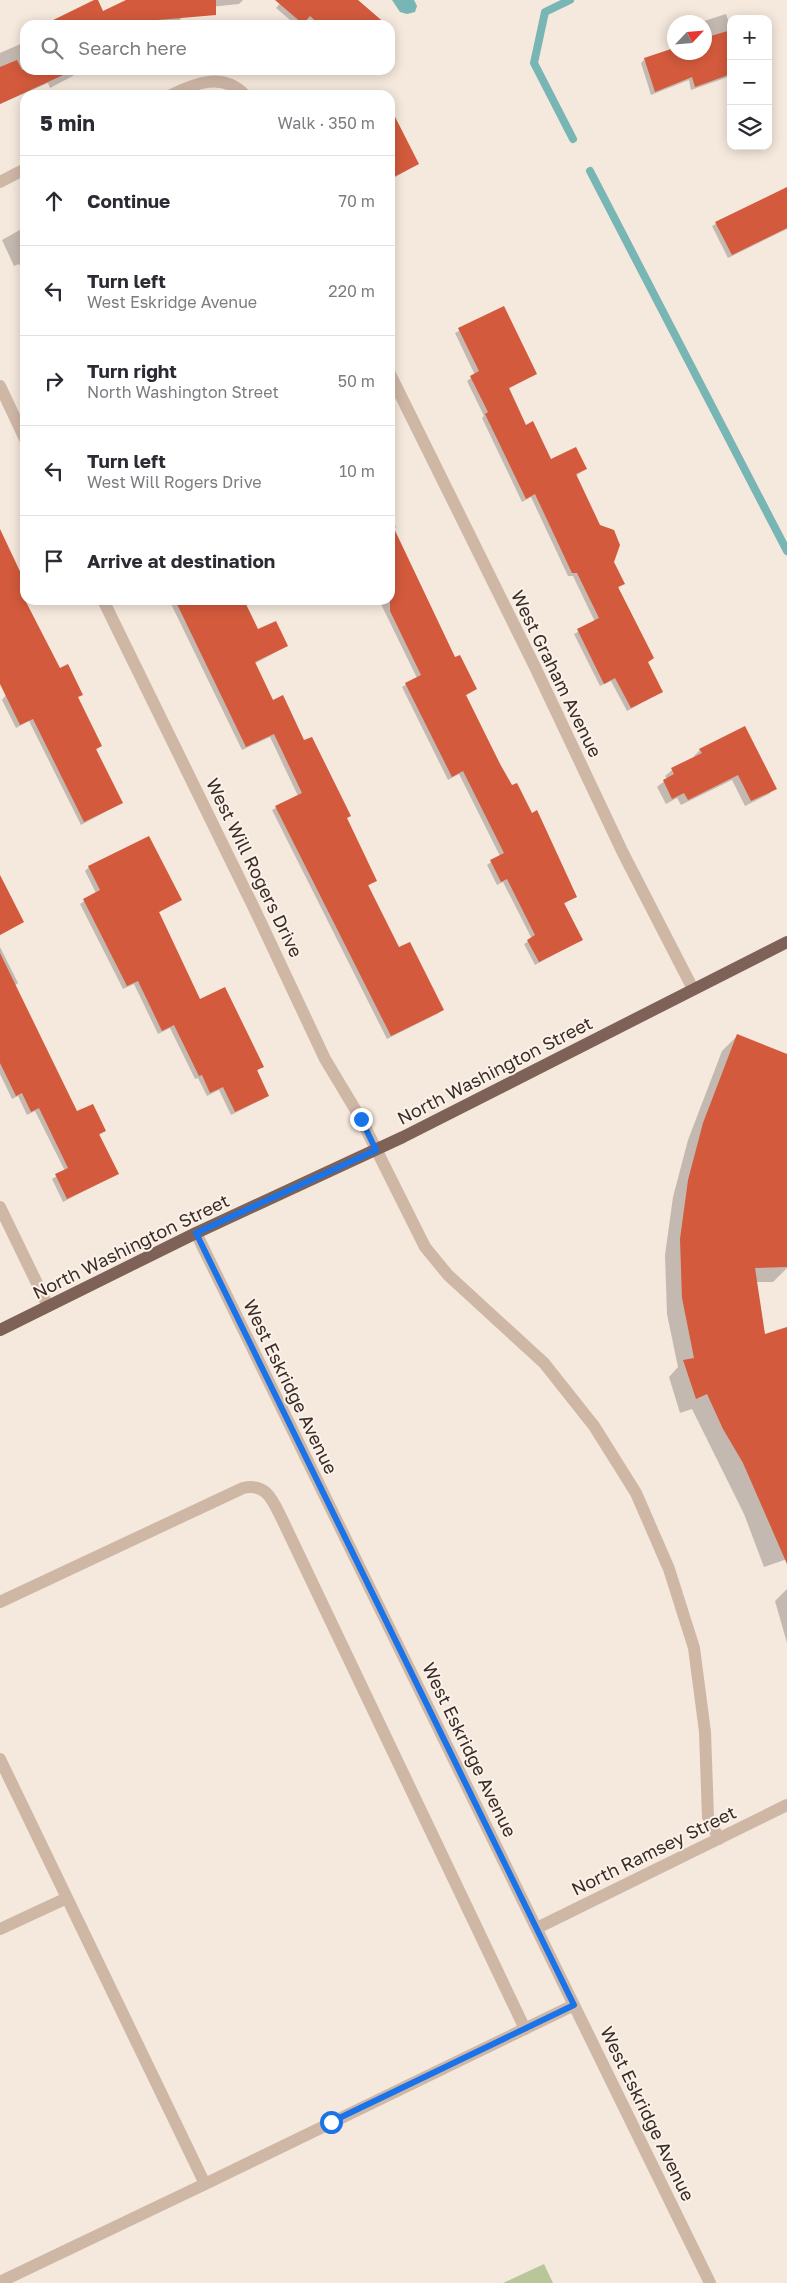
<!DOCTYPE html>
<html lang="en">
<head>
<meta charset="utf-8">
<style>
	:root { --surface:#fff; --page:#f2f2f3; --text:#2b2b33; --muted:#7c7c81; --line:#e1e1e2 }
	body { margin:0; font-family:"Golos Text",sans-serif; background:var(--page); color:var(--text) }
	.controls { position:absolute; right:15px; top:15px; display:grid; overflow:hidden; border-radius:10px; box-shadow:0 2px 12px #0003 }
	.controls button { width:45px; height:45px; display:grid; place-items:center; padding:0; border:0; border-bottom:1px solid var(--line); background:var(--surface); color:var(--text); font:25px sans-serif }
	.compass { position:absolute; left:667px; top:15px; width:45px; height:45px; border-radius:50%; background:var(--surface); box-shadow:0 2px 12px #0003; rotate:64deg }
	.stop { position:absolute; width:15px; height:15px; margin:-11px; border:4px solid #1a73e8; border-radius:50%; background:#fff }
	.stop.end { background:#1a73e8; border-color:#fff; box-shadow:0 1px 5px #0008 }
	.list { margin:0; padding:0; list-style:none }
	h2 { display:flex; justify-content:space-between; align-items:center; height:65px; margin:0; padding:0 20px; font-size:21px }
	h2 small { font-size:16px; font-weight:400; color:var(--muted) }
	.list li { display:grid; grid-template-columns:32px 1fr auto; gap:15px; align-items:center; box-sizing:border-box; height:90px; padding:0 20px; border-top:1px solid var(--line) }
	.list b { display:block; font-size:19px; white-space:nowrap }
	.list p { margin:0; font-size:16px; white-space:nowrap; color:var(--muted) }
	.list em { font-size:16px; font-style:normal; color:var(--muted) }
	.icon { flex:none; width:28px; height:28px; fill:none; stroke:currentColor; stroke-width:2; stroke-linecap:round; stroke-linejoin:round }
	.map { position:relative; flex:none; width:787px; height:2283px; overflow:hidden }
	.search { position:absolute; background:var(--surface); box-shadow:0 2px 12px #0003; left:20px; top:20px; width:375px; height:55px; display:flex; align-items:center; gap:12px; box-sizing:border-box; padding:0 18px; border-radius:15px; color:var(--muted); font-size:19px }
	.panel { position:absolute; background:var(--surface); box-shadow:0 2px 12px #0003; left:20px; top:90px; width:375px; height:515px; border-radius:15px }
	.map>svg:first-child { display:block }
	.green { fill:#b9c69a }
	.water { fill:#78b5b5 }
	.shadow { fill:#0003 }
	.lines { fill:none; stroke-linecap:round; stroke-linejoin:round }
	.stream { stroke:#78b5b5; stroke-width:8 }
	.building { fill:#d35a3c }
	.minor { stroke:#cfb7a6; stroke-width:12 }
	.major { stroke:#7e6257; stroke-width:12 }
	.route { stroke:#1a73e8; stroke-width:6 }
	.labels { text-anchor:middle; stroke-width:4; stroke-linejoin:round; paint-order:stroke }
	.street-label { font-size:18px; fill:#3a2d28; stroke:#fcf2e9 }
</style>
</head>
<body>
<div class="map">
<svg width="787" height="2283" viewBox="0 0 787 2283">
	<rect width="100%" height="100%" fill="#f5e8dc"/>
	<path class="green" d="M 544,2264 L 553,2283 L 503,2283 Z"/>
	<path class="water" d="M 392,0 L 414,0 L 417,6 L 415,12 L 407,14 L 400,12 Z"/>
	<path class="shadow" d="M 129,0 L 243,0 L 239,4 L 182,10 L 182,17 L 179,21 L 136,25 L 102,13 Z
		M 283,0 L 356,0 L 385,25 L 312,25 L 305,19 L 300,25 L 296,25 L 276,8 Z
		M 726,14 L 731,28 L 731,76 L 691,90 L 689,80 L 651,95 L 641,63 L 645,59 L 674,49 L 674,52 L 704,52 L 704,22 L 701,22 Z
		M 390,29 L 395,34 L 390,40 Z
		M 674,32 L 674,43 L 672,35 Z
		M 25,42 L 25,70 L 84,70 L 50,88 L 48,83 L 0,104 L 0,53 Z
		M 390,110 L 418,164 L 390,180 Z
		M 787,188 L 787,229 L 728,258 L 712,226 Z
		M 25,227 L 25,276 L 19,264 L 14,266 L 2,240 Z
		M 503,307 L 536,373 L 508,389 L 526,426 L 551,460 L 585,469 L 576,476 L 623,584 L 618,588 L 653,658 L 647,663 L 662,692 L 627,711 L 611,681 L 600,686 L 574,634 L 595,622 L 573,576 L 568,576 L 531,497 L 522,502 L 482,418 L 484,416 L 467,381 L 475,375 L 455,333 Z
		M 390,514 L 396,527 L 393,530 L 455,659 L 475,689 L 465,696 L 512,787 L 531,814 L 536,812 L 576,896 L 564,904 L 581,940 L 535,965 L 524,944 L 532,939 L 503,882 L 497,885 L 487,865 L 500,856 L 459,774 L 448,780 L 402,687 L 417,678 L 379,600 L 390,600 Z
		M 0,532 L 25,585 L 25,600 L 59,670 L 81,694 L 77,698 L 100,746 L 96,750 L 122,803 L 81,825 L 29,721 L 16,728 L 2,700 L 6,695 L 0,683 Z
		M 175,600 L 243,600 L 257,631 L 287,646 L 254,664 L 272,702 L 304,742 L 346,819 L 375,881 L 368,886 L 398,949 L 442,1009 L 439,1013 L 387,1039 L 272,810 L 298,796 L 270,737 L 242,750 L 171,604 Z
		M 700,750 L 775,788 L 769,794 L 745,806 L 732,780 L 681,805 L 677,798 L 666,804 L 657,787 L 667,779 L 665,776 L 672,770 L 695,758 L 694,756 Z
		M 89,867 L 180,900 L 158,913 L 199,1000 L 262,1066 L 256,1072 L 267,1096 L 263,1099 L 231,1115 L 219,1090 L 207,1096 L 198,1078 L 195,1079 L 170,1028 L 158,1034 L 134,984 L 123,989 L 80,904 L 96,893 L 85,871 Z
		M 0,905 L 23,922 L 0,935 Z
		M 0,947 L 18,983 L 14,986 L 77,1113 L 105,1131 L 98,1136 L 117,1174 L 63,1202 L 52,1179 L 65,1171 L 35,1111 L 27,1115 L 18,1096 L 12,1099 L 0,1074 Z
		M 737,1036 L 787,1056 L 787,1268 L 773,1282 L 756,1282 L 764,1336 L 787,1329 L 787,1559 L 764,1567 L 744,1514 L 692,1409 L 680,1413 L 669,1377 L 678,1367 L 667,1314 L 665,1255 L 673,1197 L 688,1140 L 722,1051 Z
		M 787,1589 L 787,1643 L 775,1601 Z"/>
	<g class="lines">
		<path class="stream" d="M 570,0 L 545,12 L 534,63 L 573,139
			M 590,171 L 787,551"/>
	</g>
	<path class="building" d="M 94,0 L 98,0 L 103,11 L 126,0 L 216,0 L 216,15 L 134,22 L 136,25 L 43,25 Z
		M 275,0 L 358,0 L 387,25 L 320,25 L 310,16 L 303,24 Z
		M 731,30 L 731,74 L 695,87 L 692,77 L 655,92 L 644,58 L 674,48 L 674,52 L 704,52 L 704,38 Z
		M 17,60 L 22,70 L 74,70 L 0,104 L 0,67 Z
		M 390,107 L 419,164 L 390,179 Z
		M 787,187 L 787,228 L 732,255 L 715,222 Z
		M 504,306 L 537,374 L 509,388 L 526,425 L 533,421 L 551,459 L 576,447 L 587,469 L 576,474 L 600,525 L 614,530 L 620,545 L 614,562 L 625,584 L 618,587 L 654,658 L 648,662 L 663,692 L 631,708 L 615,678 L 604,684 L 577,629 L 599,618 L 577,573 L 572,573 L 535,494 L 526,499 L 485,414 L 488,412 L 470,376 L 479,371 L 458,328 Z
		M 390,520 L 455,657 L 460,655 L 477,689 L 466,695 L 500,764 L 512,785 L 517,783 L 532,813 L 537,810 L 577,897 L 564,903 L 583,940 L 539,962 L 527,940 L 535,935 L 507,879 L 501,882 L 490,860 L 504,853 L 463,771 L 452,777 L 405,683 L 421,675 L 390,611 Z
		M 0,529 L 25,582 L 25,600 L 60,668 L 68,664 L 83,695 L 78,697 L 102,746 L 96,749 L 123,803 L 84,822 L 33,719 L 20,725 L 0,684 Z
		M 175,600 L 244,600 L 258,629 L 276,621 L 288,646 L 255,662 L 273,700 L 283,695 L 304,740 L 312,737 L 351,816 L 347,818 L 377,881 L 368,885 L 399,947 L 410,942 L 444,1010 L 391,1036 L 275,806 L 302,793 L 274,734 L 246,747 Z
		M 745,726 L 777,789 L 751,801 L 738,775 L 688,800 L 684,793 L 672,799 L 663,780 L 674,774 L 671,768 L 702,753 L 699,749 Z
		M 149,836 L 182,900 L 159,912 L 200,999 L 225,987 L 264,1067 L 257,1070 L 269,1096 L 235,1112 L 223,1087 L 210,1093 L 202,1075 L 199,1076 L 174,1025 L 162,1031 L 138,981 L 127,986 L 83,899 L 100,890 L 88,866 Z
		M 0,875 L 24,922 L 0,935 Z
		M 0,953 L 77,1111 L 93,1104 L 106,1131 L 99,1134 L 119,1174 L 67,1199 L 55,1174 L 68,1168 L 39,1108 L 31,1112 L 22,1093 L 16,1096 L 0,1063 Z
		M 737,1034 L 787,1054 L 787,1267 L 755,1268 L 765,1334 L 787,1327 L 787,1564 L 743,1463 L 723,1429 L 707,1394 L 696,1399 L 683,1360 L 694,1358 L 682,1298 L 680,1239 L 688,1180 L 703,1123 Z"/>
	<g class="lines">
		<path class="minor" d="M 171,95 C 195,83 223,72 245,95
			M 0,182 L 25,169
			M 390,374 L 536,669 L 623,853 L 693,989
			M 0,386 L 25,439
			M 103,600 L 254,908 L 325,1059 L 361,1119 L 425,1247 L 448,1275 L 544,1363 L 594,1426 L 636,1493 L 669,1569 L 694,1648 L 705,1732 L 708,1817 L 719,1839
			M 0,1207 L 48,1306
			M 196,1233 L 710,2283
			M 0,1602 L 243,1488 C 266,1483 272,1499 281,1517 L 525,2029
			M 0,1759 L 205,2184 L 574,2005
			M 537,1928 L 787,1805
			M 0,1929 L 67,1898
			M 0,2282 L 205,2184"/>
		<path class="major" d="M 0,1330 L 196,1233 L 403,1137 L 787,942"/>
	</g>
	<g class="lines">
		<path class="route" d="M 331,2122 L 574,2005 L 196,1233 L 376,1150 L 361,1119"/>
	</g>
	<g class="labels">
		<g class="street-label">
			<text transform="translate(556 674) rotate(64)" y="6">West Graham Avenue</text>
			<text transform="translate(254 868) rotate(64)" y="6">West Will Rogers Drive</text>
			<text transform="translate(495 1071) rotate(-27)" y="6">North Washington Street</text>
			<text transform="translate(131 1247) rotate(-26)" y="6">North Washington Street</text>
			<text transform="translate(290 1387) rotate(64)" y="6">West Eskridge Avenue</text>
			<text transform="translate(469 1750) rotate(64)" y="6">West Eskridge Avenue</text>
			<text transform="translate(654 1851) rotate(-26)" y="6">North Ramsey Street</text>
			<text transform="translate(647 2114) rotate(64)" y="6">West Eskridge Avenue</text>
		</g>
	</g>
</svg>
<div class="controls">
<button>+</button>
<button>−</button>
<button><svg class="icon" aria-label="layers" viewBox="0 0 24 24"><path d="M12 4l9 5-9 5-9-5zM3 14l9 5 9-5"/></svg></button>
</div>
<svg class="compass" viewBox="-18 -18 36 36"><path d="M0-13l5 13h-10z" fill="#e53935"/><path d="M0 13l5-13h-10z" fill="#7c7c81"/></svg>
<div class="stop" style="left:331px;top:2122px"></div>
<div class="stop end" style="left:361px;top:1119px"></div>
<div class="search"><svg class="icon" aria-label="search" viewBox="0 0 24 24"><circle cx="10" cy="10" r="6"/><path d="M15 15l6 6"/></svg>Search here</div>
<section class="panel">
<h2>5 min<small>Walk · 350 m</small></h2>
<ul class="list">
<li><svg class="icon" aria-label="ahead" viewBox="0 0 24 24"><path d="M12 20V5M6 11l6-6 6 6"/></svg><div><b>Continue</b></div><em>70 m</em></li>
<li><svg class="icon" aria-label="left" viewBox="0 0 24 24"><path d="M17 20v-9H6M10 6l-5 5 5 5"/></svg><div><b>Turn left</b><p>West Eskridge Avenue</p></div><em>220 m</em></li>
<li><svg class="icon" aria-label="right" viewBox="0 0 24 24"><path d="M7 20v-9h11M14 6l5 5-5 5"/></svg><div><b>Turn right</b><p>North Washington Street</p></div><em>50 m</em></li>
<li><svg class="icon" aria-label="left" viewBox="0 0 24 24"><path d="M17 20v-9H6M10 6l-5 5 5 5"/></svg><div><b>Turn left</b><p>West Will Rogers Drive</p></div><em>10 m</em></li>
<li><svg class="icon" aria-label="arrive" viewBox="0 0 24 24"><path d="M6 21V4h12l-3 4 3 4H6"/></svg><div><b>Arrive at destination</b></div></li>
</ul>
</section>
</div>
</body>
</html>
